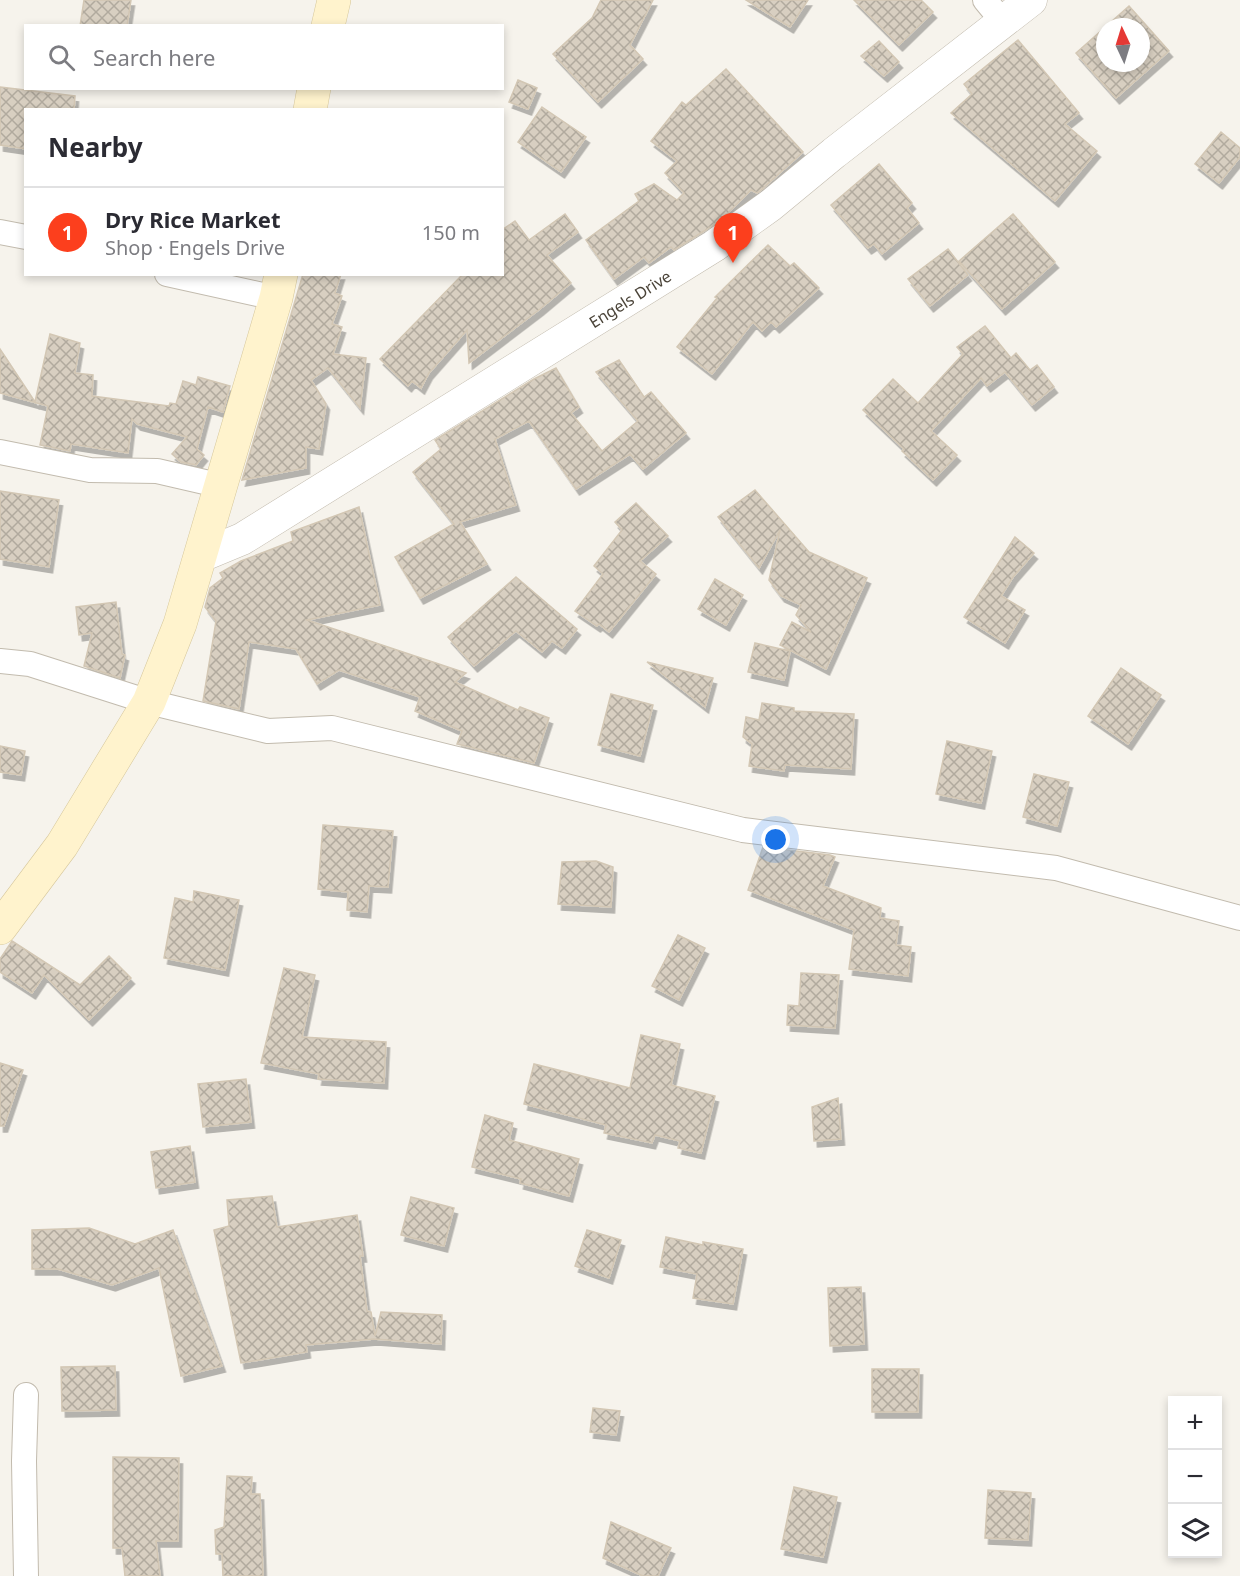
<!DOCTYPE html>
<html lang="en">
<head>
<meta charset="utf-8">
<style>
	:root { --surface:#fff; --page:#f2f2f3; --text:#2b2b33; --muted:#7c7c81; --line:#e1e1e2; --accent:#fc3f1d }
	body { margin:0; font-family:"Noto Sans",sans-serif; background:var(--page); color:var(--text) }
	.controls { position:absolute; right:18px; bottom:18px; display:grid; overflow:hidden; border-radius:0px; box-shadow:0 3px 9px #0003 }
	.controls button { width:54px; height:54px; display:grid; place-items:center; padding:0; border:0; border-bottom:2px solid var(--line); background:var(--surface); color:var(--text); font:30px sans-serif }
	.compass { position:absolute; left:1096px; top:18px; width:54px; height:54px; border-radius:50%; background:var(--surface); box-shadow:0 3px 9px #0003; rotate:356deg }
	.you { position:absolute; left:776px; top:840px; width:21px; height:21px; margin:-15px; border:4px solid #fff; border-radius:50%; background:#1a73e8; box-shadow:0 0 0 9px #1a73e833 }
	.badge { display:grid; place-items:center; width:39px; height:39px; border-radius:50%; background:var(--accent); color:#fff; font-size:20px; font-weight:700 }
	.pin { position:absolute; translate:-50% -50px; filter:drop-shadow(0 2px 3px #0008) }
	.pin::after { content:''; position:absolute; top:32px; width:21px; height:18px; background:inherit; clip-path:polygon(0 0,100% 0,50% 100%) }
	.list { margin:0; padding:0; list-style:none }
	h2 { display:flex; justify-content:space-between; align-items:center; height:78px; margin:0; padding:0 24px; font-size:26px }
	h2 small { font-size:20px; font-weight:400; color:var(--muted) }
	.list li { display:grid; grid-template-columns:39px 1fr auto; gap:18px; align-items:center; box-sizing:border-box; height:90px; padding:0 24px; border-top:2px solid var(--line) }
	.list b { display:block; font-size:22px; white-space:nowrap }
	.list p { margin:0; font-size:20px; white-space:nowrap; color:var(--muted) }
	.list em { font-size:20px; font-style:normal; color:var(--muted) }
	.icon { flex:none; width:33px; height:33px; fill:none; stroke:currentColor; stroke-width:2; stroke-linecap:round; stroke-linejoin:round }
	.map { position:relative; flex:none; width:1240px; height:1576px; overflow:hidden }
	.search { position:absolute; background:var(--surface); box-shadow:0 3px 9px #0003; left:24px; top:24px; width:480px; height:66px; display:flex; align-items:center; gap:15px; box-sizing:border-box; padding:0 21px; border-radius:0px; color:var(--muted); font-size:22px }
	.panel { position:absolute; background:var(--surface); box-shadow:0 3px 9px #0003; left:24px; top:108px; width:480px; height:168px; border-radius:0px }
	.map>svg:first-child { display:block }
	.building { fill:url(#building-cross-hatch); stroke:#d3c7b4; stroke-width:1.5; fill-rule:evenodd; filter:url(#shadow) }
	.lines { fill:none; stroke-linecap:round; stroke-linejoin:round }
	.minor-casing { stroke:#c2bbae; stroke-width:26 }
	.tertiary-casing { stroke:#c2bbae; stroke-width:33 }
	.secondary-casing { stroke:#d6c79b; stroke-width:34 }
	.minor { stroke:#fff; stroke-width:24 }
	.tertiary { stroke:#fff; stroke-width:32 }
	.secondary { stroke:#fff3cd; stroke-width:33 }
	.labels { text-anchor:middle; stroke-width:4.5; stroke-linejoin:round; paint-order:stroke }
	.street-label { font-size:16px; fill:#4b4439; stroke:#fff }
</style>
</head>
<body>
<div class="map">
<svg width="1240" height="1576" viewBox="0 0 1240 1576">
	<defs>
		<pattern id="building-cross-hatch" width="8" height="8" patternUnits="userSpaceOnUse" patternTransform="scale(1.5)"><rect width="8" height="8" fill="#d8cfc1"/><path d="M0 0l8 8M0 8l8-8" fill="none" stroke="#b1aa9e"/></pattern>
		<filter id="shadow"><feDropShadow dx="3.5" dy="6" stdDeviation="0" flood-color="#0004"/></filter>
	</defs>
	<rect width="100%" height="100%" fill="#f6f3ec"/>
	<path class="building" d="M 84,0 L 131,0 L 127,26 L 80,26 Z
		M 601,0 L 653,0 L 630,45 L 643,59 L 598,102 L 553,54 L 592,18 Z
		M 746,0 L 808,0 L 790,27 Z
		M 854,0 L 921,0 L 933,12 L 899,45 Z
		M 1129,6 L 1169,51 L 1116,98 L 1076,53 ZM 1105,27 L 1141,27 L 1141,63 L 1105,63 Z
		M 1018,40 L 1079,113 L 1065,124 L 1097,151 L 1055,201 L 951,113 L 972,94 L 964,84 Z
		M 879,41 L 899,62 L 884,76 L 861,56 Z
		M 726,69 L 803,152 L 760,191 L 757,193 L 751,190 L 723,218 L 704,231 L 674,250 L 671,247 L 649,263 L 644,257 L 614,279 L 586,240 L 639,201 L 635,194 L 654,184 L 677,200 L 684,193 L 665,173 L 677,161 L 651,141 L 682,102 L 686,105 Z
		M 518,80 L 537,88 L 528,109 L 509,102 Z
		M 0,87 L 75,96 L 74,110 L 26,110 L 26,149 L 0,145 Z
		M 542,107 L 586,137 L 561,172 L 518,142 Z
		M 1221,132 L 1240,148 L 1240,157 L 1219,183 L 1195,164 Z
		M 879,164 L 912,203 L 907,208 L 919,223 L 882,254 L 874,244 L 868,248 L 831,205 Z
		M 565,214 L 578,232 L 547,255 L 571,283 L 540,309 L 469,363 L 467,330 L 429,373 L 421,388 L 412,381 L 408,386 L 380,359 L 463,274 L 502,274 L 502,230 L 515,221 L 529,240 Z
		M 1013,214 L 1055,262 L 1002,309 L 959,261 Z
		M 768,245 L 790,266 L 794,263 L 819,288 L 776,327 L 771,322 L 762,331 L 753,322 L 712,374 L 677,347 L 717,298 L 715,297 Z
		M 948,249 L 968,275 L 930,306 L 908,279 Z
		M 303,274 L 341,274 L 335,293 L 342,296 L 332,324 L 342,327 L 333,354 L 366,358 L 360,408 L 328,368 L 311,380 L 326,404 L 319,449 L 306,447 L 306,468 L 242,480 Z
		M 985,326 L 1011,358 L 1016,353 L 1030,370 L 1037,365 L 1054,387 L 1032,405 L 1005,372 L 987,386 L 981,378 L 931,431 L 957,455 L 933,480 L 902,451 L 904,449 L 863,410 L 893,379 L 918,403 L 963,354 L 957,347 Z
		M 50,334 L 80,343 L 75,373 L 93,375 L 92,396 L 169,406 L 170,403 L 176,404 L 183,381 L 196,385 L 198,377 L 230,386 L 223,412 L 208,407 L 197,449 L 204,455 L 196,465 L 181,462 L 172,454 L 187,437 L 137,424 L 132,419 L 128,453 L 71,444 L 70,451 L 40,445 L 48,406 L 0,393 L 0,349 L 35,402 Z
		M 619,360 L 644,397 L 651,392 L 686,433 L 643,469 L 630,454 L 576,489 L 529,421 L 495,439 L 516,505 L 460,522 L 487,564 L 420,598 L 395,557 L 454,524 L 413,472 L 441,449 L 435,440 L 534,379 L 556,368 L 579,407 L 571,413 L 602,451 L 638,421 L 596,372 Z
		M 755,490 L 809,552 L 867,578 L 826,669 L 780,645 L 792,622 L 811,632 L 796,615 L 801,605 L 781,596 L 769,580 L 780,530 L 759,568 L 718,517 Z
		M 0,491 L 59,500 L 49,567 L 0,559 Z
		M 636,503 L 668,536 L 640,561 L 656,574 L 609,632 L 599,624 L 597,626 L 575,611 L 603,574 L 594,566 L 622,530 L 615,522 Z
		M 359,507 L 380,605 L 307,620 L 466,673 L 455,682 L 518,710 L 520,707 L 549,718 L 534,763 L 457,744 L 462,731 L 415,711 L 420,697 L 339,670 L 317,684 L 296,649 L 249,642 L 239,709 L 203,701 L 216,621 L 205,607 L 210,588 L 223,578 L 220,573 L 241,561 L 293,541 L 291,532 Z
		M 1015,537 L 1034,553 L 1013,577 L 1001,596 L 1025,610 L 1005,643 L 964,617 Z
		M 516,577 L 577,629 L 562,648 L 552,641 L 542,652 L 516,631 L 474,666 L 448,637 Z
		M 715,579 L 743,595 L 726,625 L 698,609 Z
		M 116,602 L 122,654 L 125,655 L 120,678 L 84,666 L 92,633 L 79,635 L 76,607 Z
		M 755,643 L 790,651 L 784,680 L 748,672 Z
		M 647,662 L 713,678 L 705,707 Z
		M 1121,668 L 1161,695 L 1128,744 L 1088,716 Z
		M 611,694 L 653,705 L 640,756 L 598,745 Z
		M 762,703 L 794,708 L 794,711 L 854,714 L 851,769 L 785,765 L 784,771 L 749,766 L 752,744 L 743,737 L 746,717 L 759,720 Z
		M 947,741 L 992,751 L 981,803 L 936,794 Z
		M 0,746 L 25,751 L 21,775 L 0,772 Z
		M 1034,774 L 1069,782 L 1057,826 L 1023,817 Z
		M 323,825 L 393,831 L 388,887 L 369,886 L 367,912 L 347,910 L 348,892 L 318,889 Z
		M 763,847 L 830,855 L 835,857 L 823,886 L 881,908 L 880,918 L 899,921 L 896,945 L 911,947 L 908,976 L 849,969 L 854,930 L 748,890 Z
		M 596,861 L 613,867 L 611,907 L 558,904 L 562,862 Z
		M 194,891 L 239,900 L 225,970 L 164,958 L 175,898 L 193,902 Z
		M 678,935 L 705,948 L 679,1000 L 652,986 Z
		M 12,941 L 80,985 L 109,956 L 131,978 L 89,1020 L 44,975 L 32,993 L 0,972 L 0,959 Z
		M 284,968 L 315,975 L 302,1037 L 386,1042 L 384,1083 L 318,1079 L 319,1074 L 261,1063 Z
		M 801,973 L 839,975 L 835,1028 L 787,1025 L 788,1005 L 799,1006 Z
		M 641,1035 L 680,1044 L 671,1085 L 715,1096 L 701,1153 L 678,1148 L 680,1141 L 655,1135 L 652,1143 L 604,1133 L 606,1125 L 524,1104 L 534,1064 L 630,1088 Z
		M 0,1063 L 23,1070 L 4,1126 L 0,1126 Z
		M 246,1079 L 251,1122 L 203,1127 L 198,1084 Z
		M 838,1098 L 841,1139 L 814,1141 L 812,1107 Z
		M 485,1115 L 513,1123 L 509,1140 L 579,1159 L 569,1196 L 520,1183 L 521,1179 L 472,1167 Z
		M 190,1146 L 195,1182 L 156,1188 L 151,1152 Z
		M 272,1196 L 277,1227 L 357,1215 L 363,1256 L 360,1256 L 367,1311 L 371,1312 L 375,1336 L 381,1312 L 442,1315 L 441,1344 L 374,1339 L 306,1345 L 307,1352 L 241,1363 L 214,1230 L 229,1226 L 227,1200 Z
		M 411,1197 L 454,1208 L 444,1246 L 401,1235 Z
		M 89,1228 L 135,1244 L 173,1230 L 222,1366 L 181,1376 L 159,1268 L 112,1285 L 58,1269 L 32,1269 L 32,1230 Z
		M 587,1230 L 621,1240 L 609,1278 L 575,1266 Z
		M 666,1237 L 703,1245 L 703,1242 L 743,1249 L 733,1304 L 693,1298 L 697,1274 L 660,1267 Z
		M 861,1287 L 864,1344 L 830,1346 L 828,1288 Z
		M 115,1366 L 116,1410 L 62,1411 L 61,1367 Z
		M 872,1369 L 919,1369 L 918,1412 L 872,1412 Z
		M 593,1408 L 620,1411 L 616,1435 L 590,1432 Z
		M 113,1457 L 179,1458 L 178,1541 L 156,1541 L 160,1576 L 125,1576 L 122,1548 L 113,1548 Z
		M 227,1476 L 252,1477 L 251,1494 L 260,1494 L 263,1576 L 223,1576 L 222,1554 L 216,1554 L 215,1530 L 224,1527 Z
		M 794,1487 L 837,1497 L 823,1557 L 781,1549 Z
		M 988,1490 L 1031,1493 L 1028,1540 L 985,1538 Z
		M 611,1522 L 671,1548 L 658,1576 L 643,1576 L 603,1558 Z"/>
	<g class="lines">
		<g class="minor-casing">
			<path id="minor" d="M 985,0 L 1003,22
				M 0,232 L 26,237
				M 167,274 L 276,298
				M 0,452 L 90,470 L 157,471 L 222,486
				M 0,661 L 30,664 L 149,702 L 268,731 L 332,728 L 743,830 L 1056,868 L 1240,918
				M 26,1395 L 24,1461 L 26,1576"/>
		</g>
		<g class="tertiary-casing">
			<path id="tertiary" d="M 201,556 L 242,539 L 714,246 L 771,205 L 834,153 L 1031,0"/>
		</g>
		<g class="secondary-casing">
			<path id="secondary" d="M 328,26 L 334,0
				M 310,110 L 314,88
				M 0,928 L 62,845 L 149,702 L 180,624 L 276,298 L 281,274"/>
		</g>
		<use href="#minor" class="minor"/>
		<use href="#tertiary" class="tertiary"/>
		<use href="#secondary" class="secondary"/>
	</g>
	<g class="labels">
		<g class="street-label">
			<text transform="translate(630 299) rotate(-32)" y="6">Engels Drive</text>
		</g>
	</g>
</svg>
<div class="controls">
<button>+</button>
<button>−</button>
<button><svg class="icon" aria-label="layers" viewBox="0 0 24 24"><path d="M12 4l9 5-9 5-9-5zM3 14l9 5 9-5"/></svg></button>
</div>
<svg class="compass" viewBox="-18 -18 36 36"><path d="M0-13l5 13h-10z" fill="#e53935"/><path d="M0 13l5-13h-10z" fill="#7c7c81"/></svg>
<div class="you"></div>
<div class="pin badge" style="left:733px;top:263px">1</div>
<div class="search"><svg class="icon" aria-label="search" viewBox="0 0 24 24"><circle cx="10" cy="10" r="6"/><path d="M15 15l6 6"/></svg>Search here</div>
<section class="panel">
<h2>Nearby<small></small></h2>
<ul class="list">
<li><span class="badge">1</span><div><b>Dry Rice Market</b><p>Shop · Engels Drive</p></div><em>150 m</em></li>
</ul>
</section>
</div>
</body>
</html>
